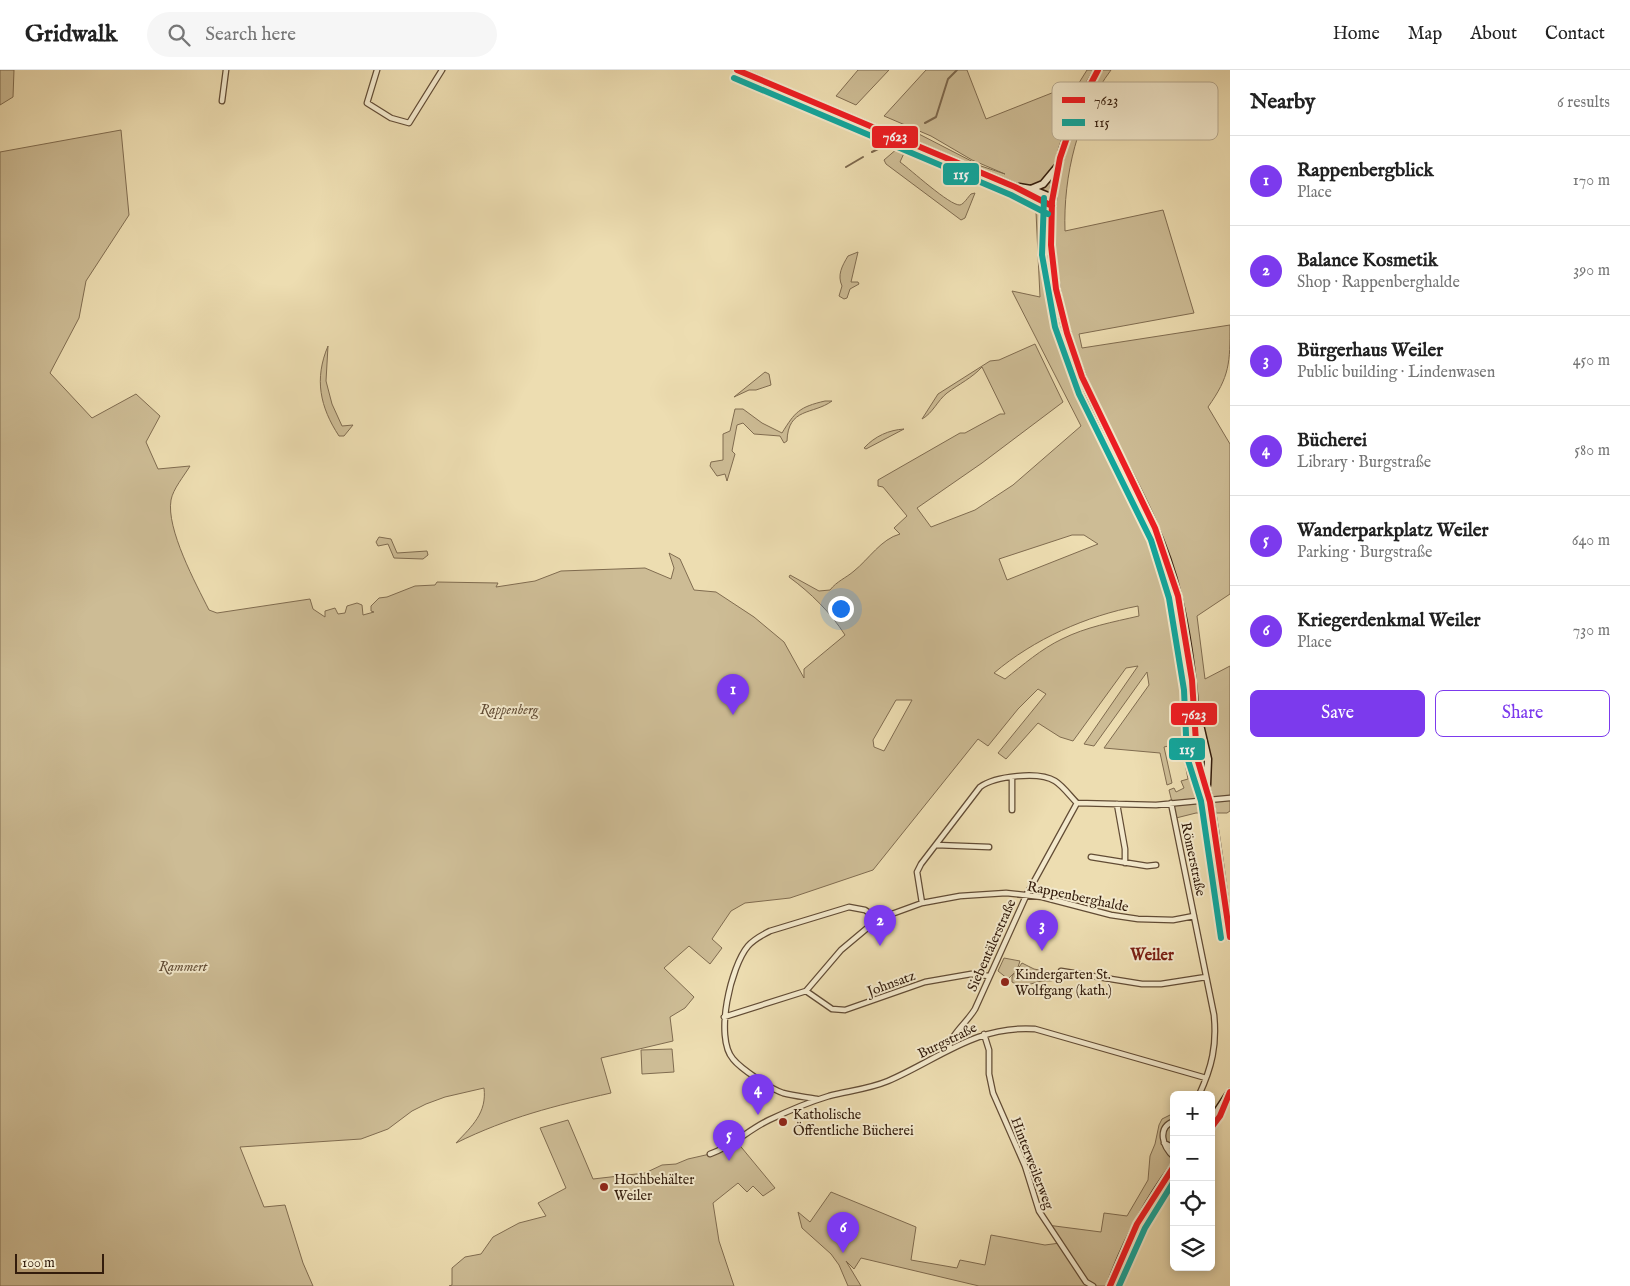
<!DOCTYPE html>
<html lang="en">
<head>
<meta charset="utf-8">
<style>
	:root { --surface:#fff; --page:#f6f6f6; --text:#222; --muted:#767676; --line:#e0e0e0; --accent:#7c3aed }
	body { margin:0; font-family:"IM FELL English",serif; background:var(--page); color:var(--text) }
	.controls { position:absolute; right:15px; bottom:15px; display:grid; overflow:hidden; border-radius:8px; box-shadow:0 2px 8px #0003 }
	.controls button { width:45px; height:45px; display:grid; place-items:center; padding:0; border:0; border-bottom:1px solid var(--line); background:var(--surface); color:var(--text); font:25px sans-serif }
	.scale { position:absolute; left:15px; bottom:12px; width:89px; box-sizing:border-box; padding-left:5px; border:2px solid #331c0c; border-top:0; font-size:14px; line-height:18px; white-space:nowrap; color:#331c0c; -webkit-text-stroke:4px #f3e9cc; paint-order:stroke }
	.you { position:absolute; left:840px; top:538px; width:18px; height:18px; margin:-12px; border:4px solid #fff; border-radius:50%; background:#1a73e8; box-shadow:0 0 0 8px #1a73e833 }
	.badge { display:grid; place-items:center; width:32px; height:32px; border-radius:50%; background:var(--accent); color:#fff; font-size:16px; font-weight:700 }
	.pin { position:absolute; translate:-50% -41px; filter:drop-shadow(0 1px 2px #0008) }
	.pin::after { content:''; position:absolute; top:26px; width:18px; height:15px; background:inherit; clip-path:polygon(0 0,100% 0,50% 100%) }
	.list { margin:0; padding:0; list-style:none }
	h2 { display:flex; justify-content:space-between; align-items:center; height:65px; margin:0; padding:0 20px; font-size:21px }
	h2 small { font-size:16px; font-weight:400; color:var(--muted) }
	.list li { display:grid; grid-template-columns:32px 1fr auto; gap:15px; align-items:center; box-sizing:border-box; height:90px; padding:0 20px; border-top:1px solid var(--line) }
	.list b { display:block; font-size:19px; white-space:nowrap }
	.list p { margin:0; font-size:16px; white-space:nowrap; color:var(--muted) }
	.list em { font-size:16px; font-style:normal; color:var(--muted) }
	.actions { display:flex; gap:10px; padding:15px 20px }
	.actions a { flex:1; padding:11px 0; border:1px solid var(--accent); border-radius:8px; text-align:center; font-size:18px; color:var(--accent) }
	.actions .main { background:var(--accent); color:#fff }
	.icon { flex:none; width:28px; height:28px; fill:none; stroke:currentColor; stroke-width:2; stroke-linecap:round; stroke-linejoin:round }
	.map { position:relative; flex:none; width:1230px; height:1216px; overflow:hidden }
	header { display:flex; align-items:center; gap:30px; box-sizing:border-box; height:70px; padding:0 25px; background:var(--surface); border-bottom:1px solid var(--line) }
	header strong { font-size:24px }
	nav { display:flex; gap:28px; margin-inline-start:auto; font-size:18px }
	.search { width:350px; height:45px; background:var(--page); display:flex; align-items:center; gap:12px; box-sizing:border-box; padding:0 18px; border-radius:28px; color:var(--muted); font-size:19px }
	main { display:flex }
	aside { flex:1; background:var(--surface) }
	.map>svg:first-child { display:block }
	.green { fill:#cdbc95; stroke:#806c50; fill-rule:evenodd }
	.lines { fill:none; stroke-linecap:round; stroke-linejoin:round }
	.stream { stroke:#7d684d; stroke-width:2 }
	.minor-casing { stroke:#624c35; stroke-width:7 }
	.secondary-casing { stroke:#331c0c; stroke-width:9 }
	.minor { stroke:#f3e9cc; stroke-width:4.5 }
	.secondary { stroke:#f3e9cc; stroke-width:6 }
	.bus-1-casing { stroke:#f3e9cc; stroke-width:10 }
	.bus-2-casing { stroke:#f3e9cc; stroke-width:10 }
	.bus-1 { stroke:#ee1d23; stroke-width:6 }
	.bus-2 { stroke:#12a79d; stroke-width:6 }
	.poi-dot { fill:#8f2418; stroke:#f3e9cc; stroke-width:2 }
	.labels { text-anchor:middle; stroke-width:4; stroke-linejoin:round; paint-order:stroke }
	.park-label { font-size:14px; font-style:italic; fill:#614c35; stroke:#f3e9cc }
	.street-label { font-size:14px; fill:#331c0c; stroke:#f3e9cc }
	.poi-label { font-size:14px; fill:#331c0c; stroke:#f3e9cc; text-anchor:start }
	.quarter-label { font-size:16px; font-weight:bold; fill:#7a1f14; stroke:#f3e9cc }
	.key { fill:#f3e9cc; stroke:#b9ac92; stroke-width:1 }
	.key-label { font-size:14px; fill:#331c0c }
	.line-badge { stroke:#f3e9cc; stroke-width:2 }
	.badge-label { font-size:14px; text-anchor:middle; font-weight:bold; fill:#fff }
</style>
</head>
<body>
<header>
<strong>Gridwalk</strong>
<div class="search"><svg class="icon" aria-label="search" viewBox="0 0 24 24"><circle cx="10" cy="10" r="6"/><path d="M15 15l6 6"/></svg>Search here</div>
<nav><a>Home</a><a>Map</a><a>About</a><a>Contact</a></nav>
</header>
<main>
<div class="map">
<svg width="1230" height="1216" viewBox="0 0 1230 1216">
	<rect width="100%" height="100%" fill="#edddb1"/>
	<filter id="stains"><feTurbulence type="fractalNoise" baseFrequency=".004" numOctaves="4"/><feColorMatrix values="0 0 0 0 .2 0 0 0 0 .09 0 0 0 0 .02 0 0 0 .5 -.17"/></filter>
	<radialGradient id="worn" r=".72"><stop offset=".6" stop-color="#630" stop-opacity="0"/><stop offset="1" stop-color="#630" stop-opacity=".3"/></radialGradient>
	<path class="green" d="M 0,0 L 14,0 L 13,27 L 0,35 Z
		M 858,0 L 889,0 L 856,35 L 836,26 Z
		M 926,0 L 967,0 L 986,49 L 1067,17 L 1077,16 L 1087,0 L 1111,0 C 1078,44 1063,106 1065,161 L 1163,140 L 1194,243 L 1079,264 L 1082,278 L 1230,255 C 1230,293 1230,306 1208,337 L 1230,374 L 1230,524 L 1197,546 L 1205,609 L 1230,596 L 1230,741 L 1227,743 L 1196,743 L 1176,748 L 1169,720 L 1174,718 L 1176,722 L 1184,718 L 1181,711 L 1188,709 L 1181,673 L 1164,677 L 1172,713 L 1167,715 L 1160,683 L 1104,678 L 1149,615 L 1147,602 L 1094,676 L 1084,674 L 1138,596 L 1126,598 L 1073,671 L 1060,667 L 1038,653 L 1006,689 L 998,683 L 1046,624 L 1038,619 L 1018,639 L 988,676 L 978,669 L 873,800 L 790,828 L 745,833 L 731,841 L 712,869 L 722,878 L 710,894 L 689,876 L 664,898 L 694,927 L 685,938 L 670,947 L 673,971 L 601,988 L 611,1023 C 554,1036 509,1047 456,1073 C 472,1056 487,1043 484,1018 L 445,1027 L 426,1034 L 412,1041 L 388,1059 L 361,1069 L 240,1077 L 264,1137 L 285,1135 L 303,1193 L 313,1216 L 0,1216 L 0,82 L 121,60 L 129,145 L 86,211 L 79,248 L 50,303 L 92,348 L 136,324 L 160,346 L 146,372 L 158,399 L 190,396 C 184,406 173,419 171,430 C 166,459 196,514 209,540 L 217,543 L 310,529 L 313,539 L 325,547 L 325,541 L 335,538 L 338,544 L 345,543 L 347,536 L 357,533 L 362,535 L 363,545 L 374,542 L 371,541 L 371,536 L 379,528 L 387,527 L 415,516 L 435,515 L 437,512 L 498,513 L 496,517 L 535,511 L 561,501 L 645,498 L 671,509 L 674,498 L 669,483 L 680,489 L 694,520 L 716,522 L 754,547 L 784,572 L 804,608 L 804,599 L 845,565 C 831,543 811,523 789,507 L 790,505 L 819,521 L 830,520 C 837,511 846,508 854,501 C 869,489 881,469 900,464 L 894,458 L 907,446 L 883,417 L 878,416 L 878,410 L 960,363 L 965,363 L 1000,344 L 1005,344 L 982,297 C 972,308 959,314 947,323 C 937,331 933,343 922,349 L 938,324 L 990,291 L 999,290 L 1035,274 L 1063,332 L 982,393 L 917,438 L 931,457 L 975,440 L 1013,415 L 1081,356 L 1012,221 L 1040,227 L 1036,142 L 975,108 L 906,78 L 915,62 L 981,96 L 1005,104 L 972,90 L 931,66 L 884,46 ZM 1072,465 L 1084,465 L 1098,474 L 1007,510 L 999,489 ZM 1138,536 L 1139,546 C 1113,552 1086,557 1062,569 C 1041,579 1023,595 1005,609 L 994,603 C 1034,569 1086,546 1138,536 ZM 896,630 L 912,630 L 884,681 L 874,677 L 873,670 Z
		M 898,78 L 905,81 L 900,92 C 910,99 950,136 960,135 C 964,134 968,127 971,124 L 975,123 L 965,148 L 961,150 L 886,94 L 884,90 Z
		M 858,182 L 851,212 L 858,212 L 859,214 L 850,219 L 847,228 L 844,229 L 839,226 L 842,216 C 837,205 842,196 848,186 Z
		M 328,276 L 326,311 L 332,334 L 342,356 L 353,355 L 344,366 L 339,366 C 320,337 314,309 328,276 Z
		M 765,302 L 769,304 L 771,315 L 756,320 L 749,320 L 734,327 Z
		M 825,331 L 832,331 C 813,345 788,337 787,371 L 784,373 L 780,366 L 754,364 L 743,353 L 737,355 L 732,381 L 735,384 L 727,411 L 725,404 L 717,406 L 710,396 L 711,392 L 723,390 L 723,364 L 730,361 L 735,339 L 743,339 L 762,353 L 782,363 C 795,342 799,337 825,331 Z
		M 904,359 L 866,379 L 864,378 C 875,366 889,360 904,359 Z
		M 379,467 L 391,469 L 397,483 L 427,481 L 428,485 L 423,489 L 394,488 L 388,474 L 378,476 L 376,472 Z
		M 1004,888 L 1020,891 L 1017,900 L 1022,893 L 1034,899 L 1054,903 L 1055,910 C 1049,912 1047,910 1042,911 C 1031,913 1023,919 1012,912 L 1012,907 L 1014,903 L 1008,909 L 998,901 Z
		M 672,979 L 674,1002 L 642,1004 L 641,980 Z
		M 1174,1043 L 1174,1114 L 1151,1147 L 1129,1188 L 1120,1216 L 979,1216 L 861,1188 L 854,1199 L 846,1191 L 861,1216 L 848,1216 L 839,1195 L 831,1184 L 802,1158 L 798,1142 L 810,1152 L 831,1122 L 916,1157 L 911,1190 L 957,1198 L 960,1190 L 985,1195 L 991,1165 L 1045,1175 L 1060,1173 L 1047,1155 L 1101,1162 L 1104,1143 L 1127,1146 L 1148,1110 L 1150,1086 L 1155,1074 L 1159,1055 L 1162,1049 Z
		M 568,1050 L 593,1109 L 645,1103 L 662,1095 L 676,1094 L 688,1089 L 710,1084 L 737,1072 L 775,1118 L 763,1126 L 753,1116 L 747,1122 L 738,1113 L 713,1133 L 719,1171 L 734,1216 L 449,1216 L 452,1215 L 452,1198 L 465,1187 L 481,1184 L 493,1167 L 519,1153 L 546,1146 L 538,1133 L 566,1118 L 540,1058 Z"/>
	<g class="lines">
		<path class="stream" d="M 925,53 L 936,47 L 948,9 L 957,0
			M 872,82 L 882,77
			M 846,97 L 863,87"/>
		<g class="minor-casing">
			<path id="minor" d="M 377,0 L 367,33 L 391,48 L 409,53 L 442,0
				M 222,31 L 226,0
				M 1012,707 L 1012,740
				M 1171,733 L 1214,945 C 1217,975 1212,997 1199,1025
				M 1117,734 L 1125,779 L 1125,793
				M 936,775 L 989,777
				M 1091,787 L 1147,796 L 1156,795
				M 922,833 L 917,802 L 921,794 L 980,717 C 995,706 1039,701 1055,711 C 1063,716 1070,726 1077,733
				M 1061,901 L 1142,914 L 1161,914 L 1206,907
				M 806,921 L 832,939 L 845,940 L 925,912 L 971,904 L 989,906
				M 724,947 L 806,921 L 841,880 L 878,849 L 922,833 L 960,826 L 1006,823 L 1042,827 L 1111,845 L 1138,849 L 1173,850 L 1194,846
				M 984,964 L 989,980 L 989,1004 L 993,1023 L 1025,1096 L 1039,1141 L 1086,1212 L 1093,1216
				M 948,980 C 952,962 966,954 975,939 L 1026,826 L 1077,733 L 1156,735 L 1230,728
				M 817,1029 C 806,1027 794,1026 783,1023 C 771,1019 741,999 733,989 C 714,967 731,896 748,876 C 754,869 762,865 770,861 L 849,837 L 865,840 L 878,849
				M 1174,1051 C 1156,1058 1163,1077 1174,1087
				M 1164,1073 L 1174,1078
				M 710,1084 C 733,1076 748,1060 769,1050 C 788,1041 809,1032 829,1026 C 848,1021 869,1019 888,1011 C 939,989 976,955 1035,959 L 1206,1008"/>
		</g>
		<g class="secondary-casing">
			<path id="secondary" d="M 737,0 L 1015,117 L 1052,136
				M 1098,0 C 1026,117 1044,233 1102,351 C 1131,408 1163,463 1178,526 C 1187,563 1192,601 1195,638 C 1196,655 1194,672 1197,688 C 1199,703 1207,717 1210,732 C 1218,776 1223,822 1230,867
				M 1019,117 L 1031,119 L 1053,128
				M 1031,119 L 1043,114 L 1058,96
				M 1198,646 L 1208,689 L 1207,715
				M 1211,1051 L 1230,1022
				M 1110,1216 C 1126,1172 1146,1134 1174,1096"/>
		</g>
		<use href="#minor" class="minor"/>
		<use href="#secondary" class="secondary"/>
		<g class="bus-1-casing">
			<path id="bus-1" d="M 737,0 L 1015,117 L 1052,136
				M 1098,0 L 1075,44 L 1060,88 L 1052,131 L 1051,175 L 1056,219 L 1067,263 L 1082,307 L 1155,458 L 1178,526 L 1192,610 L 1197,688 L 1210,732 L 1230,867
				M 1211,1058 L 1220,1046 L 1230,1022
				M 1110,1216 L 1137,1154 L 1174,1096"/>
		</g>
		<g class="bus-2-casing">
			<path id="bus-2" d="M 734,8 L 1011,125 L 1048,144
				M 1044,128 L 1042,185 L 1055,257 L 1079,324 L 1151,470 L 1169,528 L 1184,620 L 1187,687 L 1201,731 L 1221,868
				M 1119,1216 L 1145,1158 L 1174,1111"/>
		</g>
		<use href="#bus-1" class="bus-1"/>
		<use href="#bus-2" class="bus-2"/>
	</g>
	<g class="poi-dot">
		<circle cx="1005" cy="912" r="5"/>
		<circle cx="783" cy="1052" r="5"/>
		<circle cx="604" cy="1117" r="5"/>
	</g>
	<g class="labels">
		<g class="park-label">
			<text x="509" y="644">Rappenberg</text>
			<text x="183" y="901">Rammert</text>
		</g>
		<g class="street-label">
			<text transform="translate(1194 789) rotate(78)" y="5">Römerstraße</text>
			<text transform="translate(1078 826) rotate(12)" y="5">Rappenberghalde</text>
			<text transform="translate(991 875) rotate(-66)" y="5">Siebentälerstraße</text>
			<text transform="translate(891 913) rotate(-20)" y="5">Johnsatz</text>
			<text transform="translate(947 970) rotate(-26)" y="5">Burgstraße</text>
			<text transform="translate(1033 1093) rotate(69)" y="5">Hinterweilerweg</text>
		</g>
		<g class="poi-label">
			<text x="1015" y="909">Kindergarten St.<tspan x="1015" dy="16">Wolfgang (kath.)</tspan></text>
			<text x="793" y="1049">Katholische<tspan x="793" dy="16">Öffentliche Bücherei</tspan></text>
			<text x="614" y="1114">Hochbehälter<tspan x="614" dy="16">Weiler</tspan></text>
		</g>
		<g class="quarter-label">
			<text x="1152" y="890">Weiler</text>
		</g>
	</g>
	<rect x="1052" y="12" width="166" height="58" rx="8" class="key"/>
	<rect x="1062" y="27" width="23" height="6" fill="#ee1d23"/>
	<rect x="1062" y="49" width="23" height="7" fill="#12a79d"/>
	<g class="key-label">
		<text x="1094" y="35">7623</text>
		<text x="1094" y="57">115</text>
	</g>
	<g class="line-badge">
		<rect x="871" y="55" width="48" height="24" rx="5" fill="#ee1d23"/>
		<rect x="942" y="92" width="38" height="24" rx="5" fill="#12a79d"/>
		<rect x="1170" y="632" width="48" height="24" rx="5" fill="#ee1d23"/>
		<rect x="1168" y="667" width="38" height="24" rx="5" fill="#12a79d"/>
	</g>
	<g class="badge-label">
		<text x="895" y="71">7623</text>
		<text x="961" y="109">115</text>
		<text x="1194" y="649">7623</text>
		<text x="1187" y="684">115</text>
	</g>
	<rect width="100%" height="100%" filter="url(#stains)"/>
	<rect width="100%" height="100%" fill="url(#worn)"/>
</svg>
<div class="controls">
<button>+</button>
<button>−</button>
<button><svg class="icon" aria-label="locate" viewBox="0 0 24 24"><circle cx="12" cy="12" r="6"/><path d="M12 2v4M12 18v4M2 12h4M18 12h4"/></svg></button>
<button><svg class="icon" aria-label="layers" viewBox="0 0 24 24"><path d="M12 4l9 5-9 5-9-5zM3 14l9 5 9-5"/></svg></button>
</div>
<div class="scale">100 m</div>
<div class="you"></div>
<div class="pin badge" style="left:733px;top:645px">1</div>
<div class="pin badge" style="left:880px;top:876px">2</div>
<div class="pin badge" style="left:1042px;top:881px">3</div>
<div class="pin badge" style="left:758px;top:1045px">4</div>
<div class="pin badge" style="left:729px;top:1091px">5</div>
<div class="pin badge" style="left:843px;top:1183px">6</div>
</div>
<aside>
<h2>Nearby<small>6 results</small></h2>
<ul class="list">
<li><span class="badge">1</span><div><b>Rappenbergblick</b><p>Place</p></div><em>170 m</em></li>
<li><span class="badge">2</span><div><b>Balance Kosmetik</b><p>Shop · Rappenberghalde</p></div><em>390 m</em></li>
<li><span class="badge">3</span><div><b>Bürgerhaus Weiler</b><p>Public building · Lindenwasen</p></div><em>450 m</em></li>
<li><span class="badge">4</span><div><b>Bücherei</b><p>Library · Burgstraße</p></div><em>580 m</em></li>
<li><span class="badge">5</span><div><b>Wanderparkplatz Weiler</b><p>Parking · Burgstraße</p></div><em>640 m</em></li>
<li><span class="badge">6</span><div><b>Kriegerdenkmal Weiler</b><p>Place</p></div><em>730 m</em></li>
</ul>
<div class="actions"><a class="main">Save</a><a>Share</a></div>
</aside>
</main>
</body>
</html>
